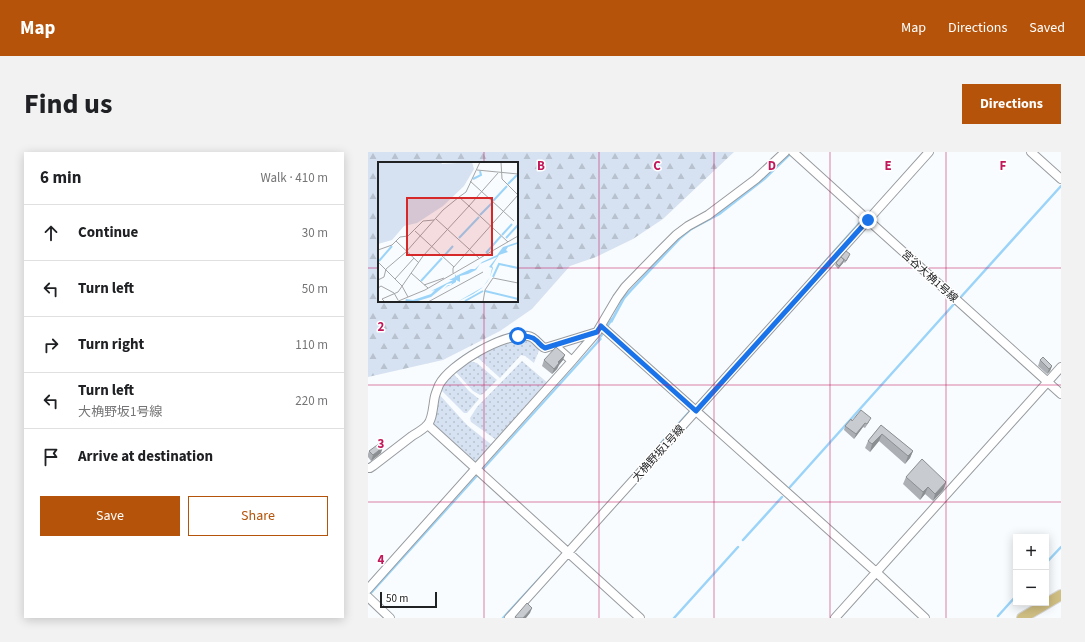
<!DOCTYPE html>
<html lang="en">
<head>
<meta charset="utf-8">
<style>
	:root { --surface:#fff; --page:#f2f2f2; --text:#202124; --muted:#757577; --line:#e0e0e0; --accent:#b45309 }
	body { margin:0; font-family:"Source Sans 3","Noto Sans JP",sans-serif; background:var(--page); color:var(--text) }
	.controls { position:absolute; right:12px; bottom:12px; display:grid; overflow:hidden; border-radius:0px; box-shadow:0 2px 10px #0003 }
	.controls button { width:36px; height:36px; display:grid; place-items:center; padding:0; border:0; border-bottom:1px solid var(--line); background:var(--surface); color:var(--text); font:20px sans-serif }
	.scale { position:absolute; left:12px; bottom:10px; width:57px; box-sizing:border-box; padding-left:4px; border:2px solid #212224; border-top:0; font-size:11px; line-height:14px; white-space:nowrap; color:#212224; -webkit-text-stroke:3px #fff; paint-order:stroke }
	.stop { position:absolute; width:12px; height:12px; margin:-9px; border:3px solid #1a73e8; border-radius:50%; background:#fff }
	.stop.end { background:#1a73e8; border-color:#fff; box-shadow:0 1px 4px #0008 }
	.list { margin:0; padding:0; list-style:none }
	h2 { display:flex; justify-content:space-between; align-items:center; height:52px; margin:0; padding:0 16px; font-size:17px }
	h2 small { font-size:13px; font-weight:400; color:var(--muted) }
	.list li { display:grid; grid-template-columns:26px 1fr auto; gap:12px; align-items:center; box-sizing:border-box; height:56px; padding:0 16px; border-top:1px solid var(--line) }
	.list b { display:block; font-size:15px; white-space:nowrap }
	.list p { margin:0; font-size:13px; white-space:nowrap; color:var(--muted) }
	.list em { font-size:13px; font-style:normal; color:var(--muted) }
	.actions { display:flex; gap:8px; padding:12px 16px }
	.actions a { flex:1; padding:9px 0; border:1px solid var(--accent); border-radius:0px; text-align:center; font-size:14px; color:var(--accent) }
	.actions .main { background:var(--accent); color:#fff }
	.icon { flex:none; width:22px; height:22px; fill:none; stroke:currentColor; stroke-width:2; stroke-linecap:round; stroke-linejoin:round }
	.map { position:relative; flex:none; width:693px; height:466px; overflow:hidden; border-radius:0px }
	header { display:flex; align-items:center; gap:24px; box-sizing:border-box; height:56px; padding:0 20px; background:var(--accent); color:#fff }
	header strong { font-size:19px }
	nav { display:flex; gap:22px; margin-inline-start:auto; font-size:14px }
	.intro { display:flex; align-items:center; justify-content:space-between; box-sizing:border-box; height:96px; padding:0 24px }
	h1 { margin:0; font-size:28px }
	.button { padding:10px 18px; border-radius:0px; background:var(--accent); color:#fff; font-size:14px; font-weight:700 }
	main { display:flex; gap:24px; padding:0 24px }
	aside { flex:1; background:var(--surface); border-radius:0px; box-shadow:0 2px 10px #0003 }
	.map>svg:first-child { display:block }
	.grass { fill:url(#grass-dots) }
	.forest { fill:url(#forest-firs); fill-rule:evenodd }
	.water { fill:#9bd4f8 }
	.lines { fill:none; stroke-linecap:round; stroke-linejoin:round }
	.stream { stroke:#9bd4f8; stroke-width:2.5 }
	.minor-casing { stroke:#979b9f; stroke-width:10 }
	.major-casing { stroke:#d7d7d8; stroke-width:12 }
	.minor { stroke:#fff; stroke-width:8 }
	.major { stroke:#d0bf82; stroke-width:10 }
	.wall { fill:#acafb4 }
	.shaded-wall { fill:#8c8f92 }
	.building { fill:#c8ccd1; stroke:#8c8f92 }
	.route { stroke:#1a73e8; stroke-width:5 }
	.grid { fill:none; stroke:#c2185b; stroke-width:1; stroke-opacity:0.55 }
	.labels { text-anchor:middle; stroke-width:3; stroke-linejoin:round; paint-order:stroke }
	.street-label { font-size:11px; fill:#212224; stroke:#fff }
	.inset-river { fill:none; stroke:#9bd4f8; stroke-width:2 }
	.inset-road { fill:none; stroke:#a3a5a7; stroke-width:1 }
	.view { fill:#d62828; fill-opacity:0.15; stroke:#d62828; stroke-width:2 }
	.inset-edge { fill:none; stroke:#212224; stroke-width:2 }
	.grid-label { font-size:13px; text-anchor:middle; font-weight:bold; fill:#c2185b; stroke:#fff; stroke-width:3; stroke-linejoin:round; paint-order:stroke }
</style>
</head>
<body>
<header>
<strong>Map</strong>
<nav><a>Map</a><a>Directions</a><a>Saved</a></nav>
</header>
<div class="intro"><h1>Find us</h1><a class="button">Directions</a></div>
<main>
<aside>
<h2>6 min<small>Walk · 410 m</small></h2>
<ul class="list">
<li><svg class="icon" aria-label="ahead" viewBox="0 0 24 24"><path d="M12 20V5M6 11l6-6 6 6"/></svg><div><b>Continue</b></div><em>30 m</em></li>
<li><svg class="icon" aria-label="left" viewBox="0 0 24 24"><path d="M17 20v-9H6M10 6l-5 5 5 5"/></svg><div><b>Turn left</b></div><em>50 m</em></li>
<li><svg class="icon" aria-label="right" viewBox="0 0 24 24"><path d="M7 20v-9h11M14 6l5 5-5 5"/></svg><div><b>Turn right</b></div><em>110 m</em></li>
<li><svg class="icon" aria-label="left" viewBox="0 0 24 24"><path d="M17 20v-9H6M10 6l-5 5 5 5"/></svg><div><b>Turn left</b><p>大桷野坂1号線</p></div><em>220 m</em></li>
<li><svg class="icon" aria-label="arrive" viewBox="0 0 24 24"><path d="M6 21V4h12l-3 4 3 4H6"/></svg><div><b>Arrive at destination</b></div></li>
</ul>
<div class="actions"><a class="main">Save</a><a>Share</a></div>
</aside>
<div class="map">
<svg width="693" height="466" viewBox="0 0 693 466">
	<defs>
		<pattern id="grass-dots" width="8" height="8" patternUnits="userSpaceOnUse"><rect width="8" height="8" fill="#d6e2f1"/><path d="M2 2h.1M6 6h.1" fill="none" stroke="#b7c2ce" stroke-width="1.8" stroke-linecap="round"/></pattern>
		<pattern id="forest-firs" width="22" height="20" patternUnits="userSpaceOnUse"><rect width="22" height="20" fill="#d6e2f1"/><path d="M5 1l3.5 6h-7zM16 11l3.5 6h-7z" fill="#b7c2ce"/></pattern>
	</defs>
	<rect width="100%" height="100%" fill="#f9fcff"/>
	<path class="grass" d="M 159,186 L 172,196 L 166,211 L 157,204 L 153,203 L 132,226 L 108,204 L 131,191 Z
		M 100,209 L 109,211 L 129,228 L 115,242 L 112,243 L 105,239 L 86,218 Z
		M 154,209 L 181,232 L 129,287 L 127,287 L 103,270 L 102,266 L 109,255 Z
		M 84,220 L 101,239 L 111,247 L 99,261 L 96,261 L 72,237 Z
		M 70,241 L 79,251 L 99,273 L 124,293 L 109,313 L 63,273 Z"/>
	<path class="forest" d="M 0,0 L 366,0 L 295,67 L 265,87 L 228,105 L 202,114 L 164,157 L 132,179 L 75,208 L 0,225 ZM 11,11 L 149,11 L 149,149 L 11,149 Z"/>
	<path class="water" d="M 422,0 L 426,0 L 397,28 L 352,63 L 324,78 L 313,87 L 264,139 L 257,147 L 244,171 L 242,169 L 255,145 L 311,85 L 323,76 L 350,60 L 396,25 Z
		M 233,183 L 234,183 L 233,186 L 234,187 L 0,446 L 0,441 L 79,356 L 228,190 Z"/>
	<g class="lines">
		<path class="stream" d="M 446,122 L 495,67
			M 592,146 L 693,34
			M 233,184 L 244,167
			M 283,302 L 322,259
			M 422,335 L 586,152
			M 375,388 L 414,345
			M 678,411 L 693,395
			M 630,464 L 648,444
			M 135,466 L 182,415
			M 306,466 L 370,395"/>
		<g class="minor-casing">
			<path id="minor" d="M 561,0 L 500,68 L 693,242
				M 663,0 L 693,27
				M 233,174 L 508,420 L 557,466
				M 187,194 L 204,209
				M 60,273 L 272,466
				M 0,316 L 2,316 L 5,314 C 18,304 31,294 44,284 C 49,281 56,277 59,273 C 65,268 65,252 67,244 C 68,240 70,236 71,233 C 82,212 137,180 160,184 C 168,185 170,193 177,196 L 229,180
				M 0,437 L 204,209 L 229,180 L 249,146 L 257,135 L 293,98 L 308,83 L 320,74 L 340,63 L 388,27 L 417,0
				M 0,445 L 22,466
				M 141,466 L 500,68 L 425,0
				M 467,466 L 693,215"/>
		</g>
		<g class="major-casing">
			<path id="major" d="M 654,466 L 693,443"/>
		</g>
		<use href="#minor" class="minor"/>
		<use href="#major" class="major"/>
	</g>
	<path class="wall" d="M 482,102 L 481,105 L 477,111 L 476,110 L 470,117 L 467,113 L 468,111 L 473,105 Z
		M 176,208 L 195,208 L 191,213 L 189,217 L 184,222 L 174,214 Z
		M 672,208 L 684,214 L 682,219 L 679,222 L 670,214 Z
		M 484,269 L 501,270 L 497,276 L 495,275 L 486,287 L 476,278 L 477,274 Z
		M 513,273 L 545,299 L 542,306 L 537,312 L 511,289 L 502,300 L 497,296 L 500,289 Z
		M 1,299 L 13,301 L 3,309 L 0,305 L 0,302 Z
		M 538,325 L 578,330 L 576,337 L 565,349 L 557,342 L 552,348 L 535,332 Z"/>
	<path class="shaded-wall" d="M 476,108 L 475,111 L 470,117 L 471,114 Z
		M 197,203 L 195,208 L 191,213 L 189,217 L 184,222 L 186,217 L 190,210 Z
		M 684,214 L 682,219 L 679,222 L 681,217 Z
		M 497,271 L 495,275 L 486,287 L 488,282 Z
		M 514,282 L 511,289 L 502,300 L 504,292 Z
		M 15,295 L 13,301 L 3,309 L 5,303 Z
		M 545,299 L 542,306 L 537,312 L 540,304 Z
		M 578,330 L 576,337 L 565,349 L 567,342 Z
		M 560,335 L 557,342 L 552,348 L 555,340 Z
		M 164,456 L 162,461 L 158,466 L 155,466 Z"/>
	<path class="building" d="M 478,99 L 482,102 L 478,109 L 473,105 Z
		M 473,105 L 476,108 L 471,114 L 468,111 Z
		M 188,195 L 197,203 L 190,210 L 191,211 L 186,217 L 176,208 Z
		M 675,205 L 684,214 L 681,217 L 672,208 Z
		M 493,258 L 503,266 L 499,272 L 497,271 L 488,282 L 477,274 L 483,267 L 484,269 Z
		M 513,273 L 545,299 L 540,304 L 514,282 L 504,292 L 500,289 Z
		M 12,291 L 15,295 L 5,303 L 1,299 Z
		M 554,307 L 578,330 L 567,342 L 560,335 L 555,340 L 538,325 Z
		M 159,451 L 164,456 L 155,466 L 149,466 L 147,465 Z"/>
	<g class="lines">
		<path class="route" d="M 150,184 C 158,184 164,184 169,189 C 172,192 173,194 177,196 L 229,180 L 233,174 L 328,259 L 500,68"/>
	</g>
	<path class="grid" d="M 116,0 L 116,11M 231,0 L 231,466M 346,0 L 346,466M 462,0 L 462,466M 578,0 L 578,466M 0,116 L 11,116M 149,116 L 693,116M 116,149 L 116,466M 0,233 L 693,233M 0,350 L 693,350"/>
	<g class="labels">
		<g class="street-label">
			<text transform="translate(562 124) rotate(42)" y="4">宮谷大桷1号線</text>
			<text transform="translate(290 301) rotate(-48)" y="4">大桷野坂1号線</text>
		</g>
	</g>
	<g transform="translate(10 10)">
		<rect width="140" height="140" fill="#f9fcff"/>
		<path d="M 0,0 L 63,0 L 64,2 L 94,0 L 96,7 L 86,24 L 65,44 L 39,61 L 26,64 L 14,78 L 0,82 Z" fill="#d6e2f1"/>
		<path d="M 0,0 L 11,0 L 14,16 L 22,25 L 29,26 L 30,32 L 10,58 L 0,64 Z" fill="#d6e2f1"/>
		<path d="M 140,80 L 139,82 L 130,85 L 128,88 L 130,90 L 132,88 L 130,90 L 121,93 L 114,104 L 115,106 L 112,115 L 109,120 L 104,126 L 95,132 L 79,140 L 105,125 L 112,115 L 114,106 L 111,105 L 119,95 L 102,102 L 98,108 L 90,112 L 82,114 L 82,120 L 78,118 L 78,120 L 73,123 L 70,124 L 66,127 L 70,123 L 73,123 L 74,121 L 69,122 L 53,135 L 40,139 L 27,140 L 28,137 L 35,138 L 53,132 L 57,128 L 53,129 L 75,118 L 71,118 L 77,115 L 77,112 L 78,114 L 93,107 L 97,107 L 104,100 L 119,93 L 125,85 Z" fill="#9bd4f8"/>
		<path class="inset-river" d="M 95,17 L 103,13 L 102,9M 130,22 L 139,13M 115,39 L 129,24M 102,53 L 114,41M 124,73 L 134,62M 81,76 L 101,55M 128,76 L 140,63M 108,91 L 123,74M 66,94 L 75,84M 1,99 L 14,84M 115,115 L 121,102 L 140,106M 43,119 L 64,96M 107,129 L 140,137M 87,139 L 105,129"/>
		<path class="inset-road" d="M 123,0 L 124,17 L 140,33M 99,8 L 140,12M 120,11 L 91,44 L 130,80M 92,19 L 136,59M 58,57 L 101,96M 37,69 L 76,105M 18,79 L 41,101M 0,88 L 14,83 L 22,75 L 30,74 L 45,59 L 56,58M 0,100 L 24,124 L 30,135M 33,111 L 50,126M 75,111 L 75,106 L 140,33M 17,117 L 36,96M 0,118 L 6,115 L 8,107 L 28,90 L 65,48 L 81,35M 46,123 L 66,116M 0,126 L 3,124 L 16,131 L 20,138M 7,140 L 4,137 L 20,130 L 45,94 L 91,44 L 81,35 L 88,30 L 102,0M 18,140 L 47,128 L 140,74M 50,140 L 105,110M 105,140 L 107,128 L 115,116 L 140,121"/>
		<path class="view" d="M 29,36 L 114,36 L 114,93 L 29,93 Z"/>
		<rect width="140" height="140" class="inset-edge"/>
	</g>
	<g class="grid-label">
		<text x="173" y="18">B</text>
		<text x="289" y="18">C</text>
		<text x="404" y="18">D</text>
		<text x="520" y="18">E</text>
		<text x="635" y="18">F</text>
		<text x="13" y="179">2</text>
		<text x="13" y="296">3</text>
		<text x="13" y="412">4</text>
	</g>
</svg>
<div class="controls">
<button>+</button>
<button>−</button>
</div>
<div class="scale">50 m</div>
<div class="stop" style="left:150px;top:184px"></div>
<div class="stop end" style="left:500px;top:68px"></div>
</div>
</main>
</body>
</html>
